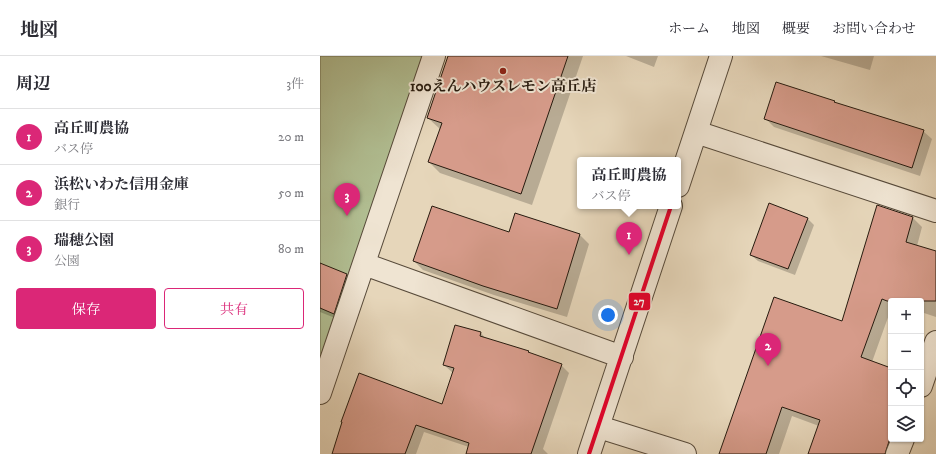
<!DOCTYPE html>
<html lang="ja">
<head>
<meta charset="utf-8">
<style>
	:root { --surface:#fff; --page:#f7f7f7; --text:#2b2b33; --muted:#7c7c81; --line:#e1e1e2; --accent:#db2777 }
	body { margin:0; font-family:"IM FELL DW Pica","Noto Serif JP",serif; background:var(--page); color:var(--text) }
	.controls { position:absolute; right:12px; bottom:12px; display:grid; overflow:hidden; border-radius:4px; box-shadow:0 1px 3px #0004 }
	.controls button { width:36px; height:36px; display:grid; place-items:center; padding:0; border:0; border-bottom:1px solid var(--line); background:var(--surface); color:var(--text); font:20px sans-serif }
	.you { position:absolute; left:288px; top:259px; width:14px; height:14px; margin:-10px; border:3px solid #fff; border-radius:50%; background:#1a73e8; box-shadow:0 0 0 6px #1a73e833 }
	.badge { display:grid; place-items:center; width:26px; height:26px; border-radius:50%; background:var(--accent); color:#fff; font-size:13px; font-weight:700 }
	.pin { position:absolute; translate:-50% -33px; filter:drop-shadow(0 1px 2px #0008) }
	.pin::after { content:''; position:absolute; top:21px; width:14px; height:12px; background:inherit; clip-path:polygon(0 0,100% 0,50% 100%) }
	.popup { position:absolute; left:257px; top:101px; width:104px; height:52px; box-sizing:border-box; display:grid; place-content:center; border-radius:4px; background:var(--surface); filter:drop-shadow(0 1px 3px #0005); font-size:13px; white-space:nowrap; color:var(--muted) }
	.popup b { font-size:15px; color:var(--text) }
	.popup::after { content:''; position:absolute; left:50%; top:100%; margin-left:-8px; border:8px solid transparent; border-top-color:var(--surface) }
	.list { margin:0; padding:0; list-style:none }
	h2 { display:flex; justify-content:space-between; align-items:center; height:52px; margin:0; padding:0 16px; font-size:17px }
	h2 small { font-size:13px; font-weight:400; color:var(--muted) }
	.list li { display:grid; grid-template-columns:26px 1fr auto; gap:12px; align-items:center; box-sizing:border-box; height:56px; padding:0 16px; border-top:1px solid var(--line) }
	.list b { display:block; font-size:15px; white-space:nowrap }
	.list p { margin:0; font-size:13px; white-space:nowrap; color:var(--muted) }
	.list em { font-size:13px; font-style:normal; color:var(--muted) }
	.actions { display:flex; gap:8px; padding:12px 16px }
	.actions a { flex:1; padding:9px 0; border:1px solid var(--accent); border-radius:4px; text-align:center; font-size:14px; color:var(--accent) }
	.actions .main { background:var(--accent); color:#fff }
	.icon { flex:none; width:22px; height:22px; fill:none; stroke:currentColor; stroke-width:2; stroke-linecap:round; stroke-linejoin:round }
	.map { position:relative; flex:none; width:616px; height:398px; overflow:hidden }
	header { display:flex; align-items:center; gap:24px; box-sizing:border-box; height:56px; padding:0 20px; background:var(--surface); border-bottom:1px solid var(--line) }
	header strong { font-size:19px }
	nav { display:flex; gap:22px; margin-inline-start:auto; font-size:14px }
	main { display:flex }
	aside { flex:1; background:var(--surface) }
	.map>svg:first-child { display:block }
	.green { fill:#b1be92; stroke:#6c6c50 }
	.shadow { fill:#0003 }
	.building { fill:#d69b8a; stroke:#271b0f }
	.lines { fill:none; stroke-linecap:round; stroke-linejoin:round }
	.minor-casing { stroke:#574a3a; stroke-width:24 }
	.minor { stroke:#efe4d2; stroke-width:22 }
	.bus-1-casing { stroke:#efe4d2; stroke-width:7 }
	.bus-1 { stroke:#e4002b; stroke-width:4 }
	.poi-dot { fill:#8f2418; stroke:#efe4d2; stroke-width:1.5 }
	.labels { text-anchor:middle; stroke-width:4; stroke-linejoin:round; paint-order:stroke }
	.poi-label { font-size:15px; font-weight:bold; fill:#271b0f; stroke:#efe4d2 }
	.line-badge { stroke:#efe4d2; stroke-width:1.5 }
	.badge-label { font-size:11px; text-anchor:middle; font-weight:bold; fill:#fff }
</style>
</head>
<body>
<header>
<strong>地図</strong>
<nav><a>ホーム</a><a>地図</a><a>概要</a><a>お問い合わせ</a></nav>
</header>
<main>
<aside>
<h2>周辺<small>3件</small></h2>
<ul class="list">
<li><span class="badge">1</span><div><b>高丘町農協</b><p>バス停</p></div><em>20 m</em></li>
<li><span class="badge">2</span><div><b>浜松いわた信用金庫</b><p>銀行</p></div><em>50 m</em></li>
<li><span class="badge">3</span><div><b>瑞穂公園</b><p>公園</p></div><em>80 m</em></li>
</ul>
<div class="actions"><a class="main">保存</a><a>共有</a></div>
</aside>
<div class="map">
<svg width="616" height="398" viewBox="0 0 616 398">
	<rect width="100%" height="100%" fill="#e6d6ba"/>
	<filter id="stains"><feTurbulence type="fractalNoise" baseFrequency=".005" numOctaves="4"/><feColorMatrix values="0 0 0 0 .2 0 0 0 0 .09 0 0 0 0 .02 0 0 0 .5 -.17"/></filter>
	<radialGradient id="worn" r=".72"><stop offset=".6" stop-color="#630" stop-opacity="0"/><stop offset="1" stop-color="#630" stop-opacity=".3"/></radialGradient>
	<path class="green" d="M 0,0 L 106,0 L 0,319 Z"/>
	<path class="shadow" d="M 129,0 L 263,0 L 212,149 L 120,117 L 109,106 L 120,73 L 108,62 Z
		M 306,0 L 338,0 L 334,11 Z
		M 501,0 L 554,0 L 550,14 Z
		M 514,45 L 516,47 L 603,75 L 612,83 L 600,120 L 454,71 L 446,63 Z
		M 195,158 L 260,179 L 269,188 L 247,261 L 174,239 L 103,214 L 94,205 L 189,177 Z
		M 487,162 L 494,169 L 475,219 L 438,205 L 431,199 Z
		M 593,162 L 602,171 L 597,190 L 616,196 L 616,261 L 601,256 L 601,245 L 571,245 L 571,253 L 552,306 L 571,313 L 571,383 L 586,383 L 573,398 L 559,394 L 558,398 L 489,398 L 499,370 L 472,360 L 459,398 L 405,398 L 523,266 Z
		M 0,216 L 27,218 L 33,225 L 20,264 L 0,256 Z
		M 136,270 L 161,277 L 166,283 L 208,296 L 211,299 L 241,309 L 249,317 L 223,393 L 228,398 L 147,398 L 149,391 L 104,376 L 96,398 L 13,398 L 123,349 L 133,317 L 124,309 Z"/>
	<path class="building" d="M 128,0 L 248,0 L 201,138 L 108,106 L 122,67 L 107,62 Z
		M 456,26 L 515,45 L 514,46 L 604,74 L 592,112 L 444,63 Z
		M 449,147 L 488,162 L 468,213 L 430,199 Z
		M 557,149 L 593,161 L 586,186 L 616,195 L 616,245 L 567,245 L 562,243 L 541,301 L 571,312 L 571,379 L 565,398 L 488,398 L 500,364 L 462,351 L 446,398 L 399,398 L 454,241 L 522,265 Z
		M 112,150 L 189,176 L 195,157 L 260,178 L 237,253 L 163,230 L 93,205 Z
		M 0,207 L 27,218 L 14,258 L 0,252 Z
		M 135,269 L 161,276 L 160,280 L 209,295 L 208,296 L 242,308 L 211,398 L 146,398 L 149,387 L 96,369 L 85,398 L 12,398 L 22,366 L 21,366 L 39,317 L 122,348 L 134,312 L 123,309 Z"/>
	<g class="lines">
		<g class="minor-casing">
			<path id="minor" d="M 376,76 L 616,155
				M 358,130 L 401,0
				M 44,208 L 302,301
				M 601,330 L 616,286
				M 0,337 L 114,0
				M 279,371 L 365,398
				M 269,398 L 351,150
				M 577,398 L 583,383"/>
		</g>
		<use href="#minor" class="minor"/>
		<g class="bus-1-casing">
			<path id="bus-1" d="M 269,398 L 351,150"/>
		</g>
		<use href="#bus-1" class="bus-1"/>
	</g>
	<circle class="poi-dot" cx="183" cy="15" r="4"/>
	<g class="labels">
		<g class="poi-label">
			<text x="183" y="35">100えんハウスレモン高丘店</text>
		</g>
	</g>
	<rect class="line-badge" x="308" y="236" width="23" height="19" rx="4" fill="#e4002b"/>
	<g class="badge-label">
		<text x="319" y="249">27</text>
	</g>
	<rect width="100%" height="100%" filter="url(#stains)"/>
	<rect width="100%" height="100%" fill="url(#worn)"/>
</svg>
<div class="controls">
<button>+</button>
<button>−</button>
<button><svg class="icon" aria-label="locate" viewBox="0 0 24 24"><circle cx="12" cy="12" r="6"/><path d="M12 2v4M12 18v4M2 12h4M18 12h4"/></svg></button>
<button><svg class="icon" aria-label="layers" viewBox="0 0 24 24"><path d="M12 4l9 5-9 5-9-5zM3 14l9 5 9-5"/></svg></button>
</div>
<div class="you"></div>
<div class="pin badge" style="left:309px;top:199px">1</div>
<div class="popup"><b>高丘町農協</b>バス停</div>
<div class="pin badge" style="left:448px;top:310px">2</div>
<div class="pin badge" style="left:27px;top:160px">3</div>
</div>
</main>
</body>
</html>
